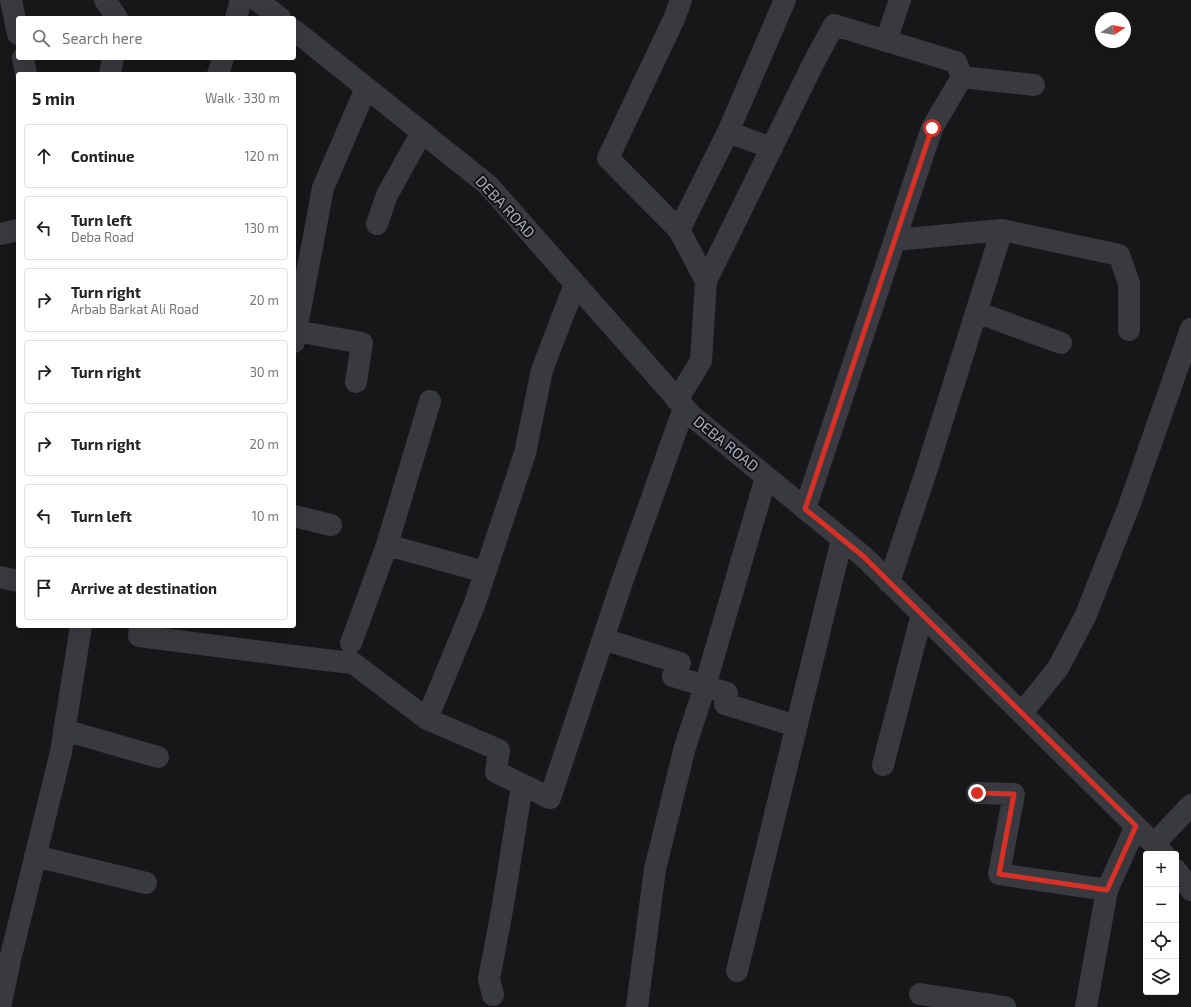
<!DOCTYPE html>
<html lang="en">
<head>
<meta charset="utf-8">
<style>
	:root { --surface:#fff; --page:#f2f2f2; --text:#222; --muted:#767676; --line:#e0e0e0 }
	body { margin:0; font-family:"Exo 2",sans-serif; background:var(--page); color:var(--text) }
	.controls { position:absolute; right:12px; bottom:12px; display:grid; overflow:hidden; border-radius:4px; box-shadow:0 4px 16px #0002 }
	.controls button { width:36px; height:36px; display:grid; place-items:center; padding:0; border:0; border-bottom:1px solid var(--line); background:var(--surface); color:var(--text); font:20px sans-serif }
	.compass { position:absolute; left:1095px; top:12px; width:36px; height:36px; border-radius:50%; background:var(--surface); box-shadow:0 4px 16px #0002; rotate:79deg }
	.stop { position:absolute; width:12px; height:12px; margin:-9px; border:3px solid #d93025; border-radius:50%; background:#fff }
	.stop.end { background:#d93025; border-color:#fff; box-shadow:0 1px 4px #0008 }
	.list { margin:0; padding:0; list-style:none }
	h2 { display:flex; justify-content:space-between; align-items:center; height:52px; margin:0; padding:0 16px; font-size:17px }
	h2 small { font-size:13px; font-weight:400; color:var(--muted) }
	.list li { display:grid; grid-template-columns:26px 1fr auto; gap:12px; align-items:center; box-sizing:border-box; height:64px; margin:0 8px 8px; padding:0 8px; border:1px solid var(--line); border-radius:4px }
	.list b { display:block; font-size:15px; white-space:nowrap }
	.list p { margin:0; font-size:13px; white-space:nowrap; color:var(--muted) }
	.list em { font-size:13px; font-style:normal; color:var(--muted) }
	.icon { flex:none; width:22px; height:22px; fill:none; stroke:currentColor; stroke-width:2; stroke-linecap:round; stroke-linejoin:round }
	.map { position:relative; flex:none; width:1191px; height:1007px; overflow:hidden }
	.search { position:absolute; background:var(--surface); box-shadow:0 4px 16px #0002; left:16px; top:16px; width:280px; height:44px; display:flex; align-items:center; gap:10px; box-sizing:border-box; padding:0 14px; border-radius:4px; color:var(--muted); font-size:15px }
	.panel { position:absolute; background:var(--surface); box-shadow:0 4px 16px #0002; left:16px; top:72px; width:280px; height:556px; border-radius:4px }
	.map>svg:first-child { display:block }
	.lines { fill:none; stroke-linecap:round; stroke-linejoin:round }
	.minor { stroke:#393940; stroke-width:22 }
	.route { stroke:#d93025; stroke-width:5 }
	.labels { text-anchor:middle; stroke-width:4; stroke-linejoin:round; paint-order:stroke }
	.street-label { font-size:15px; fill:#a7aaba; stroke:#121214 }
</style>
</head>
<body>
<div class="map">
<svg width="1191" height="1007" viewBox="0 0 1191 1007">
	<rect width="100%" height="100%" fill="#171719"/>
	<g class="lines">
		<path class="minor" d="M 11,0 L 18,34
			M 105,0 L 117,18
			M 257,0 L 280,18
			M 236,18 L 241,0
			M 294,30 L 488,185 L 692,416 L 863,556 L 1164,854
			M 886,41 L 900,0
			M 23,58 L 26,74
			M 110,74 L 113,58
			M 218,74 L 223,58
			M 962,77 L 1034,85
			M 772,148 L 728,132 L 785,0
			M 377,224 L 387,195 L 422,132
			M 679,230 L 728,132
			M 0,234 L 18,230
			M 895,240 L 1002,230 L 1119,255 L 1129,283 L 1129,330
			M 706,281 L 815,60 L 834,25 L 956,62 L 962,77
			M 976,312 L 1061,343
			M 296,331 L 362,343 L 356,382
			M 294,342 L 323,188 L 366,88
			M 677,400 L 701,361 L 706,281 L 679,230 L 608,158 L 674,19 L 681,0
			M 805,509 L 932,128 L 962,77
			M 294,516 L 331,525
			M 387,545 L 485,572
			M 0,577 L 18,581
			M 889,582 L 926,472 L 1002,230
			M 140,626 L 139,636 L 317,659 L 353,663 L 427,719 L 499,750 L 496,772 L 550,798 L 623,579 L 684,408
			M 603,639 L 680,663 L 673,676 L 727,693 L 725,704 L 796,726
			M 351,643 L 387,545 L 430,401
			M 1022,713 L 1058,668 L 1085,617 L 1129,506 L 1191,329
			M 427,719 L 475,603 L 525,453 L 542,370 L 575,284
			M 64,730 L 158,757
			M 883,765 L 922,614
			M 977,793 L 1014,794 L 999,874 L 1107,890
			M 1154,844 L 1191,805
			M 35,856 L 146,883
			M 1176,870 L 1191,890
			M 737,971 L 842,539
			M 920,994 L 1005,1007
			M 493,995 L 489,979 L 503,905 L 522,785
			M 0,1007 L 10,960 L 61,752 L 81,626
			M 637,1007 L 655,869 L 685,747 L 705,686 L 766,477
			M 1086,1007 L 1107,890 L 1136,826"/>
	</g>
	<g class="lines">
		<path class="route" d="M 932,128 L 805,509 L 863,556 L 1136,826 L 1107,890 L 999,874 L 1014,794 L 977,793"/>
	</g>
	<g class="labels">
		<g class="street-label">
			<text transform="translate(505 207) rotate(47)" y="5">DEBA ROAD</text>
			<text transform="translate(726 444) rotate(39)" y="5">DEBA ROAD</text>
		</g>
	</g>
</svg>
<div class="controls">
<button>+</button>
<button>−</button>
<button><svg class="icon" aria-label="locate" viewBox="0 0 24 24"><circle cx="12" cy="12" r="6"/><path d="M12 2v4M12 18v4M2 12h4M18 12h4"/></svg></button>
<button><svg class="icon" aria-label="layers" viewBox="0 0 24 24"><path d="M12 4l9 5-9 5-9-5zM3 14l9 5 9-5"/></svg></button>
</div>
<svg class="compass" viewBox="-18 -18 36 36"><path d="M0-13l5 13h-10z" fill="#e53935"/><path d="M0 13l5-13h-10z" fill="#767676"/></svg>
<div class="stop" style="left:932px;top:128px"></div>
<div class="stop end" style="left:977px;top:793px"></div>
<div class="search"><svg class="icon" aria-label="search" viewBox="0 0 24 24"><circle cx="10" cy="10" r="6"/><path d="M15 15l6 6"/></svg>Search here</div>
<section class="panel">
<h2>5 min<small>Walk · 330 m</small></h2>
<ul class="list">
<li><svg class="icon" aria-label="ahead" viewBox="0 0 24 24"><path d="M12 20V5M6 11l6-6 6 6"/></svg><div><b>Continue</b></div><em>120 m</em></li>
<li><svg class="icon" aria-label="left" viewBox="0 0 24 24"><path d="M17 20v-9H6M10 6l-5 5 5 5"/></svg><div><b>Turn left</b><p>Deba Road</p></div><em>130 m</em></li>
<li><svg class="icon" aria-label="right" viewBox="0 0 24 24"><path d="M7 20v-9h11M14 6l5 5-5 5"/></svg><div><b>Turn right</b><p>Arbab Barkat Ali Road</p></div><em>20 m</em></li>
<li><svg class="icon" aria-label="right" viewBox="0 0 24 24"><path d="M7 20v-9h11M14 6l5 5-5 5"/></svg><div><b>Turn right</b></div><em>30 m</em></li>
<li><svg class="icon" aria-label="right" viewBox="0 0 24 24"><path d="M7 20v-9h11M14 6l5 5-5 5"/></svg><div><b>Turn right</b></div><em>20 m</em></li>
<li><svg class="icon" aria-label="left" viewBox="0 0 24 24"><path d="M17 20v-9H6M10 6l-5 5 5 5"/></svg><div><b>Turn left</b></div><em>10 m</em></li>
<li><svg class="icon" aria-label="arrive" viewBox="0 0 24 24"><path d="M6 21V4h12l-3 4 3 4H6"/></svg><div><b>Arrive at destination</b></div></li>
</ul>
</section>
</div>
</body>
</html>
